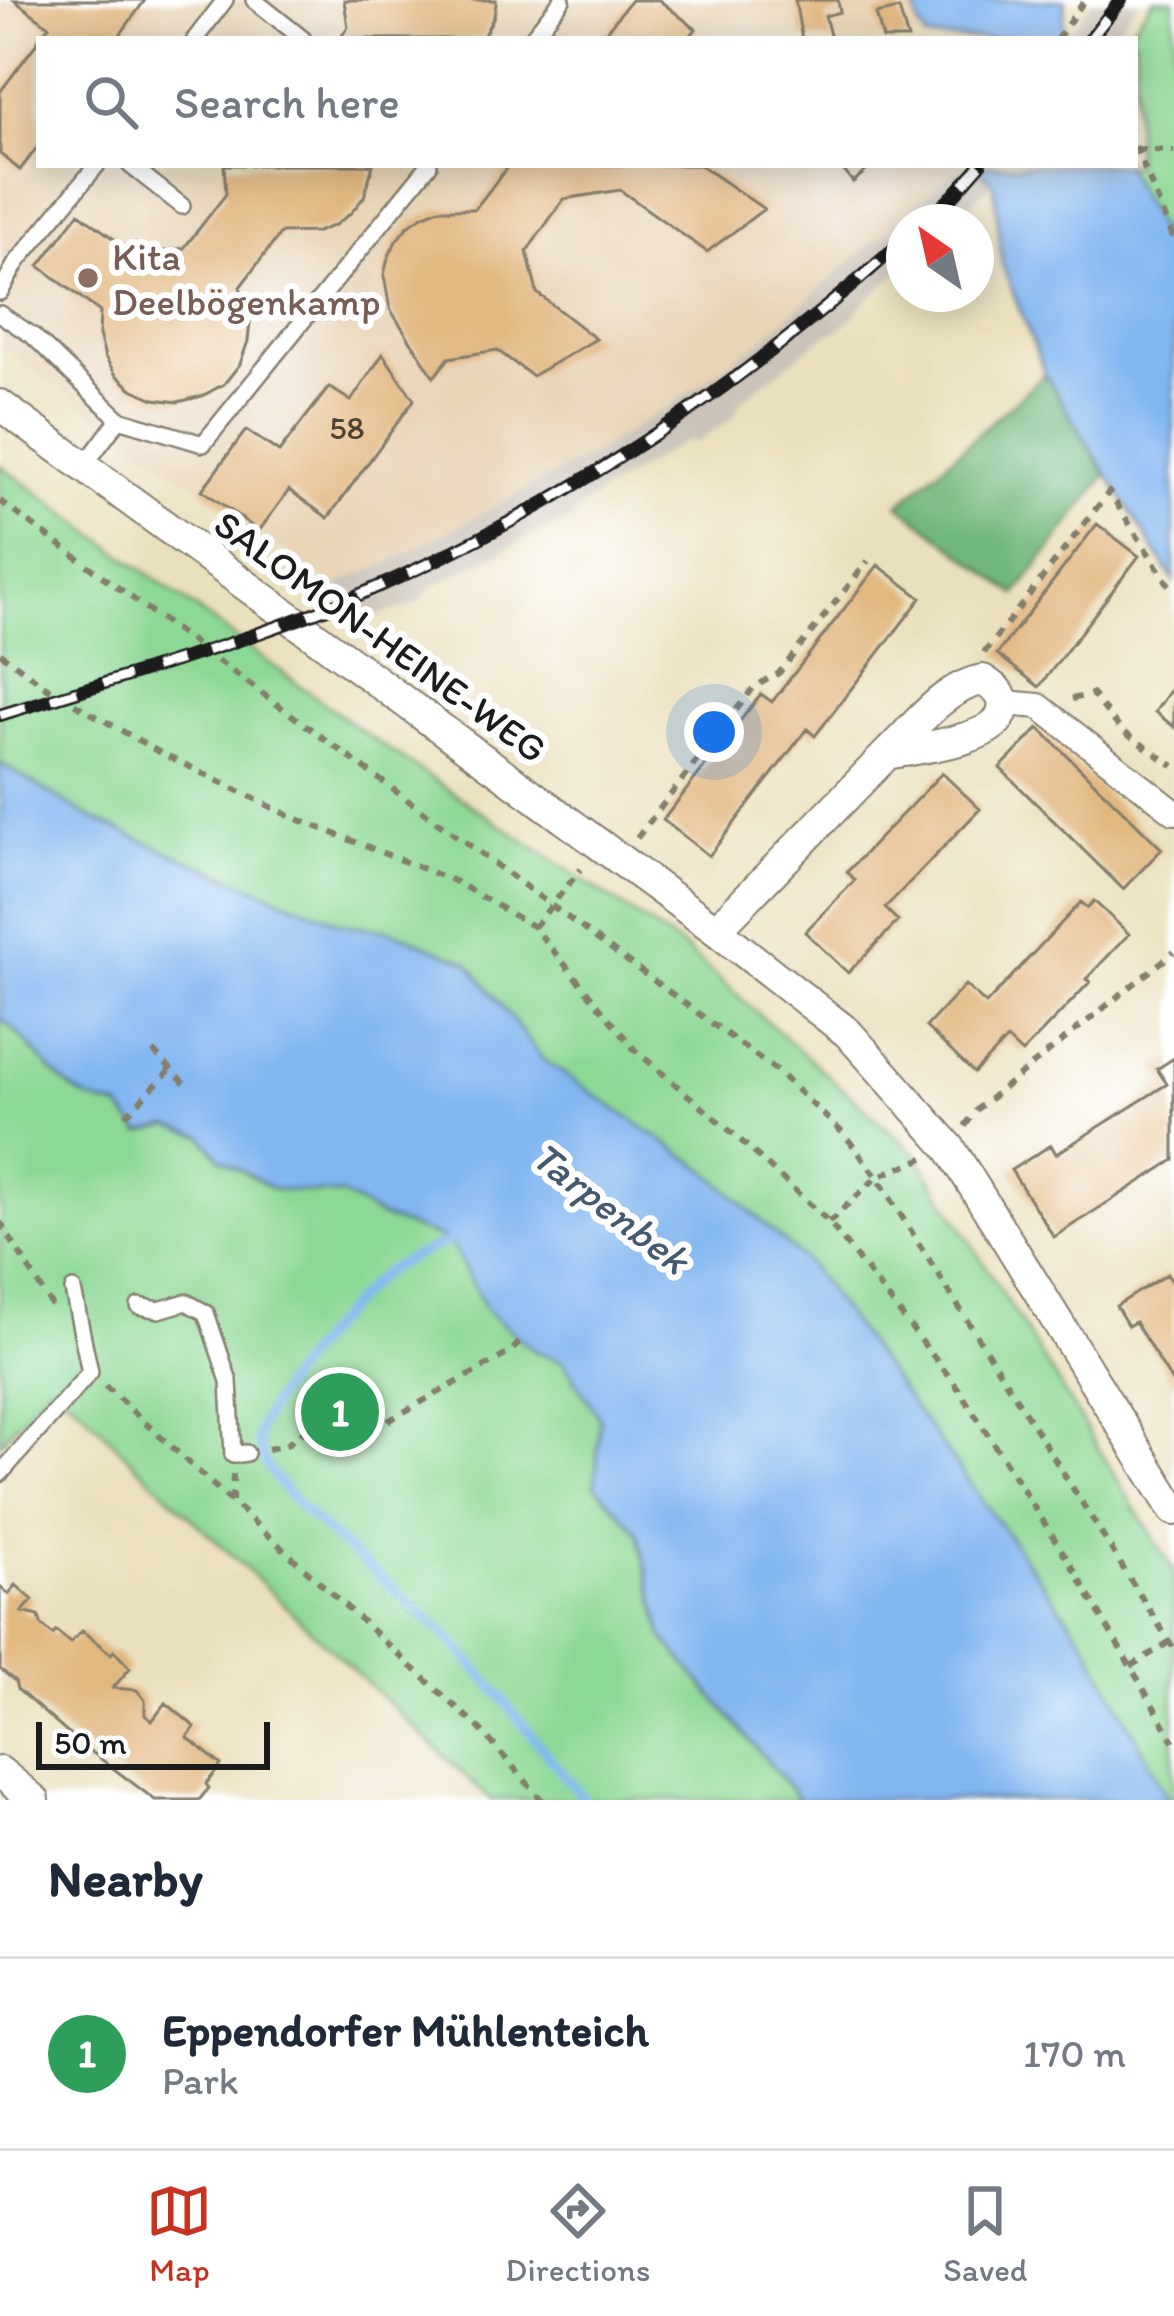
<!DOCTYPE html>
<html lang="en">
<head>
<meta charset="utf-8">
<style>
	:root { --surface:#fff; --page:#f6f6f7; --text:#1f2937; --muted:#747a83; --line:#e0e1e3; --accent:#c8321e }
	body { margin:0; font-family:Itim,sans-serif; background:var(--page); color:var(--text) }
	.compass { position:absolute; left:886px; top:204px; width:108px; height:108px; border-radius:50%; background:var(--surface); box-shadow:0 6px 30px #0003; rotate:326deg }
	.scale { position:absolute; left:36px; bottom:30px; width:234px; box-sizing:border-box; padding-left:12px; border:6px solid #1c1c1c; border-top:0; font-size:33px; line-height:42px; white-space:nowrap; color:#1c1c1c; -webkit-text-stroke:9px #fff; paint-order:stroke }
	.you { position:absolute; left:714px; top:732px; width:42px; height:42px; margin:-30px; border:9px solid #fff; border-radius:50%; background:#1a73e8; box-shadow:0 0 0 18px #1a73e833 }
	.badge { display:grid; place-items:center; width:78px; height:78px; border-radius:50%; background:var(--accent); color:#fff; font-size:39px; font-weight:700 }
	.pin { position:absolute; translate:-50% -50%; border:6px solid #fff; box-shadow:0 3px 12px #0006 }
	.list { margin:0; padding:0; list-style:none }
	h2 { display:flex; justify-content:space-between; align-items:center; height:156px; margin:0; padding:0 48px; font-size:51px }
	h2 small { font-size:39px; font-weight:400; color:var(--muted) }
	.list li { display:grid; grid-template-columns:78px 1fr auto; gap:36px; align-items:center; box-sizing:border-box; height:192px; padding:0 48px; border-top:3px solid var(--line) }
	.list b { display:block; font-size:45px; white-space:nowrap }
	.list p { margin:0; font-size:39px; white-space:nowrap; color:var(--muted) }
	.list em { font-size:39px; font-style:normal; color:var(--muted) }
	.icon { flex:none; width:66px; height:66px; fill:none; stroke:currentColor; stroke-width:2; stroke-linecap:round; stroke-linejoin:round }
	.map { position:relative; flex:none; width:1174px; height:1800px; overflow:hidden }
	.search { position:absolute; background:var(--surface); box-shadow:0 6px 30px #0003; left:36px; right:36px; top:36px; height:132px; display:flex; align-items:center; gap:30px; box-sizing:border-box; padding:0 42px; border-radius:0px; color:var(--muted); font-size:45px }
	.sheet { height:348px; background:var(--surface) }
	nav { display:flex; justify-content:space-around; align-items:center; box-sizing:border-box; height:168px; border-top:3px solid var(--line); background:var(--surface); font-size:33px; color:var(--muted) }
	nav a { display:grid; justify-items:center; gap:6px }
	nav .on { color:var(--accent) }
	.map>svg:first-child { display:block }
	.built { fill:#e8d4b7 }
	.industrial { fill:#cbc3b8 }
	.green { fill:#8dd895; stroke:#547a58; stroke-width:3 }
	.forest { fill:#72b87e; stroke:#476a4d; stroke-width:3 }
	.water { fill:#81b6f0; stroke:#4e6986; stroke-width:3 }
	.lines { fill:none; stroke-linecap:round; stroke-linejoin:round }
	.stream { stroke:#81b6f0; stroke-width:9 }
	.building { fill:#e2b881 }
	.service-casing { stroke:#847e6d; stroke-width:20 }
	.pedestrian-casing { stroke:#847e6d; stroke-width:28 }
	.minor-casing { stroke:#847e6d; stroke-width:34 }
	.path { stroke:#847e6d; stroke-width:6; stroke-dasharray:9 9; stroke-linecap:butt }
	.service { stroke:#fff; stroke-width:15 }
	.pedestrian { stroke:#fff; stroke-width:24 }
	.minor { stroke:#fff; stroke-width:30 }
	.rail-casing { stroke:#1c1c1c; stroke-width:14 }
	.rail { stroke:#fff; stroke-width:9; stroke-dasharray:27; stroke-linecap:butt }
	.education-dot { fill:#8d6e63; stroke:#fff; stroke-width:4.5 }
	.labels { text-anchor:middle; stroke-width:12; stroke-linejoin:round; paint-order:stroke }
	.number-label { font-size:33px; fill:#4e4335 }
	.education-label { font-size:39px; fill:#785e54; stroke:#fff; text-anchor:start }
	.street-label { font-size:39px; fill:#1c1c1c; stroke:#fff }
	.water-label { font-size:42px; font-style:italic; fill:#445a71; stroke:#fff }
</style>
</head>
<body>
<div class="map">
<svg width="1174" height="1800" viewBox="0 0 1174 1800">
	<rect width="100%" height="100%" fill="#fff"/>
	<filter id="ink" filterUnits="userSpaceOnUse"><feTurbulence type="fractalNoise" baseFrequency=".00833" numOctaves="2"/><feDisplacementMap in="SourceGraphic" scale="24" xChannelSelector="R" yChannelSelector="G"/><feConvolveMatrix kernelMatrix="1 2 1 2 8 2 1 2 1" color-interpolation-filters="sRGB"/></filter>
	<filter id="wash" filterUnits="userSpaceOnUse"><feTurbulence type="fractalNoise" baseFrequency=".004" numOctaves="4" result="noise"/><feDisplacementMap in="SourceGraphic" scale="48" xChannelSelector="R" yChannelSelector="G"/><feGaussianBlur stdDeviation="2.7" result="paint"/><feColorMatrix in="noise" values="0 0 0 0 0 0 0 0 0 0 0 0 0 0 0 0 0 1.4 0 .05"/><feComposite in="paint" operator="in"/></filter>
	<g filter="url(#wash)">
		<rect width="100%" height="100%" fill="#ebe0be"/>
		<path class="built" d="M 0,0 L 913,0 L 920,28 L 923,28 L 926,39 L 39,39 L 39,165 L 965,165 L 943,180 L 887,234 L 866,248 L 761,340 L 665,409 L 591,455 L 389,563 L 344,581 L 337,588 L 0,346 Z"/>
		<path class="industrial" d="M 1093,0 L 1140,0 L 1109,39 L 1077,39 L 1070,33 Z
			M 965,165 L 975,165 L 994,183 L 978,195 L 967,212 L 955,222 L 904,222 L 904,267 L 862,304 L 856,315 L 837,331 L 826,335 L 739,402 L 735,416 L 698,442 L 686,440 L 585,503 L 571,520 L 539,532 L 433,586 L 416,604 L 369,618 L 337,588 L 344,581 L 389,563 L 591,455 L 665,409 L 761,340 L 866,248 L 887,233 L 943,180 Z"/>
		<path class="green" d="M 1153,0 L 1174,0 L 1174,259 L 1124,165 L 1135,165 L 1135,39 L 1124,39 Z
			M 0,465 L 374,740 L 684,948 L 917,1155 L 1174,1571 L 1174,1800 L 1169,1800 L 1086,1642 L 809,1265 L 706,1170 L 542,1059 L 468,962 L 392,931 L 343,924 L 171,853 L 89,817 L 0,763 Z
			M 0,1018 C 42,1049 58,1099 119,1107 L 140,1133 L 170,1126 L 204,1136 L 220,1158 L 273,1189 L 343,1195 L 379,1216 L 450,1241 L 486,1310 L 535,1351 L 563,1360 L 600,1419 L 595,1485 L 638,1532 L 663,1637 L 800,1800 L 491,1800 L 136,1465 L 78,1405 L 49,1386 L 0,1444 Z"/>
		<path class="forest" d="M 1045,374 L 1106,475 L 1016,595 L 899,505 Z"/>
		<path class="water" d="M 913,0 L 1066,0 L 1063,22 L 1068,39 L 926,39 L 923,29 L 920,29 Z
			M 975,165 L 1124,165 L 1174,259 L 1174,581 L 1045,374 L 1002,264 L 994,183 Z
			M 0,763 L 89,817 L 171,853 L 343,924 L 392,931 L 468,962 L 542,1059 L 706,1170 L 809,1265 L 1086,1642 L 1169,1800 L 800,1800 L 663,1637 L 638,1532 L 595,1485 L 600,1419 L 563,1361 L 535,1351 L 486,1310 L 450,1241 L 379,1216 L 343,1195 L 274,1189 L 220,1158 L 203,1136 L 170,1126 L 141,1133 L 119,1107 C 58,1099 43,1050 0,1018 Z"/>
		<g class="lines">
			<path class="stream" d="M 450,1241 C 429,1251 402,1259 384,1273 C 354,1295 260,1402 258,1437 C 257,1466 294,1500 313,1519 C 357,1561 407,1596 450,1640 C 499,1690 539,1747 585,1800"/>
		</g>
		<g id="blocks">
			<path class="building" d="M 14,0 L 145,0 L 117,39 L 39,39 L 49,26 Z
				M 344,0 L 496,0 L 496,4 L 494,16 L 482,39 L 339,39 L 348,27 Z
				M 631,0 L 659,0 L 696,29 L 688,39 L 600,39 Z
				M 795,0 L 838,0 L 840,12 L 825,16 L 831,39 L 802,39 Z
				M 899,9 L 908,39 L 883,39 L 876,14 Z
				M 39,40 L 39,145 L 20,170 L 0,154 L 0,92 Z
				M 224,165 L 373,165 L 364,197 L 351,213 L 335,225 L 317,232 L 281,233 L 240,287 L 247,305 L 250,322 L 248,341 L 240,364 L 224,384 L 202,396 L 178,402 L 154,399 L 132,389 L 116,375 L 105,357 L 99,335 L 100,312 L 39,266 L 79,213 L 137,256 L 184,248 L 226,194 Z
				M 509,165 L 700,165 L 764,209 L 707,252 L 620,190 L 564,199 L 527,251 L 537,293 L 596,339 L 532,376 L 497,350 L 449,358 L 434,377 L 390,309 L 384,275 L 388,258 L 396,241 L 408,226 L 422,216 L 439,209 L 475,209 Z
				M 839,165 L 873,165 L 853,182 Z
				M 383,354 L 414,400 L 328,518 L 289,490 L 259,531 L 202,490 L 246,430 L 279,452 L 329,387 L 351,401 Z
				M 1097,524 L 1139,556 L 1039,687 L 997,654 Z
				M 878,565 L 921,598 L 815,736 L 807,729 L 709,856 L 663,820 L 761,694 L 772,702 Z
				M 1174,685 L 1174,727 L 1155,712 Z
				M 1039,728 L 1162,849 L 1123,889 L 1000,768 Z
				M 942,773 L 980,809 L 885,908 L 898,921 L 848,973 L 805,932 L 855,880 L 847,872 Z
				M 1094,901 L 1129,934 L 1086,979 L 1090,982 L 1022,1053 L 1007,1039 L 974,1073 L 926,1027 L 965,985 L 986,1004 L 1081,902 L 1088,908 Z
				M 1174,1058 L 1174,1160 L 1054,1237 L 1011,1170 L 1051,1145 L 1056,1154 L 1167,1084 L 1157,1069 Z
				M 1167,1274 L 1174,1285 L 1174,1385 L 1135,1322 L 1128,1326 L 1116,1306 Z
				M 16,1585 L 33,1600 L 22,1612 L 39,1616 L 41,1624 L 53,1635 L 56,1631 L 70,1643 L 82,1631 L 111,1654 L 114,1651 L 130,1668 L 113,1688 L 137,1690 L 145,1700 L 145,1715 L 152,1721 L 166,1703 L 195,1727 L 187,1737 L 221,1765 L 206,1784 L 209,1788 L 199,1800 L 155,1800 L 72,1737 L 17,1689 L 15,1681 L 0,1669 L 0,1586 L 9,1594 Z"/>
		</g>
	</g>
	<g filter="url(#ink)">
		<use href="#blocks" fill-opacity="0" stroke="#847e6d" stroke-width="3"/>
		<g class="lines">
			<g class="service-casing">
				<path id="service" d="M 254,0 L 303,39
					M 195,39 L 225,0
					M 531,39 L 562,0
					M 130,165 L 182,206
					M 0,292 L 17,262 L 97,165
					M 0,314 L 33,336 L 119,419 L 203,444 L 429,165
					M 84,466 L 119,419
					M 139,1306 L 159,1310 L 186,1302 L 206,1313 L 229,1381 L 233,1455 L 246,1453
					M 0,1474 L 90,1372 L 73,1290"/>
			</g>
			<g class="pedestrian-casing">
				<path id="pedestrian" d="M 1004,703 L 1039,706 L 1174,812"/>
			</g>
			<g class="minor-casing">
				<path id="minor" d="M 0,405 L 716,930 L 848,1033 L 950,1148 L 1174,1510
					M 983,680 C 995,688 1006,695 1003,710 C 997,742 914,748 887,754 C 914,728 944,686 983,680 Z
					M 716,930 L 887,754
					M 0,1772 L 34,1800"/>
			</g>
			<path class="path" d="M 1057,39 L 1085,0
				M 1135,146 L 1174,239
				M 1136,149 L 1174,151
				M 0,501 L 777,1071 L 845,1135 L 877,1177 L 1174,1649
				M 0,653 L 49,689 L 157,751 L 290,816 L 456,882 L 534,927 L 635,1050 L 736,1136 L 829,1222 L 958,1388 L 1070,1563 L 1174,1741
				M 984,653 L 1109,492 L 1174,593
				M 1072,699 L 1092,694 L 1122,731 L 1174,766
				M 637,838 L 754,687 L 779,673 L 868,561
				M 534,927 L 581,869
				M 153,1051 L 189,1087
				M 126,1115 L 171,1069
				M 965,1126 L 977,1109 L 1174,952
				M 0,1222 L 52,1306
				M 829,1222 L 877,1177 L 924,1158
				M 105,1386 L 480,1729 L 542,1800
				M 268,1449 L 286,1445 L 303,1432 L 386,1422 L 509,1353 L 522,1340
				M 232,1501 L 233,1474
				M 1131,1666 L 1174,1639"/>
			<use href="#service" class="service"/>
			<use href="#pedestrian" class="pedestrian"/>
			<use href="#minor" class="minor"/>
			<g class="rail-casing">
				<path id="rail" d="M 1090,39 L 1121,0
					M 924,222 L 953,196 L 980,165
					M 0,715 C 116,679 234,646 347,600 C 554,514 738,389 904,240"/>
			</g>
			<use href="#rail" class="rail"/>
		</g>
	</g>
	<circle class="education-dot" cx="88" cy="278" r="12"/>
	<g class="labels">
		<g class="number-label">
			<text x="347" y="439">58</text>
		</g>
		<g class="education-label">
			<text x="112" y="270">Kita<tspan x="112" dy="45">Deelbögenkamp</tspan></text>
		</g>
		<g class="street-label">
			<text transform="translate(381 636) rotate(36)" y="14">SALOMON-HEINE-WEG</text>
		</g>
		<g class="water-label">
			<text transform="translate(611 1207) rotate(38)" y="15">Tarpenbek</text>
		</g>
	</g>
</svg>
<svg class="compass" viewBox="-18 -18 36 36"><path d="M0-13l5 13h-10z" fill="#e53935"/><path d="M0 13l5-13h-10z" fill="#747a83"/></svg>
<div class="scale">50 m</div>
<div class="you"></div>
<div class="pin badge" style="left:340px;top:1412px;background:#2e9e5b">1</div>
<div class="search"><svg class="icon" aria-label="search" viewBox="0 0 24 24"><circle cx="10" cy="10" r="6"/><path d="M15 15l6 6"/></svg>Search here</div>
</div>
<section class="sheet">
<h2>Nearby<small></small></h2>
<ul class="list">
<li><span class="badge" style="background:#2e9e5b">1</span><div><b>Eppendorfer Mühlenteich</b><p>Park</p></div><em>170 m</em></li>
</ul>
</section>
<nav>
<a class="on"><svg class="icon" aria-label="map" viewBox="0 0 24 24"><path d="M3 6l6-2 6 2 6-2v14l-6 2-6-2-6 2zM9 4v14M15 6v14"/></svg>Map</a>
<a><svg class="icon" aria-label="directions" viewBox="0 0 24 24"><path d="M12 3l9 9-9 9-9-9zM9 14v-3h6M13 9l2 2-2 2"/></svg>Directions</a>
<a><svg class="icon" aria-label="saved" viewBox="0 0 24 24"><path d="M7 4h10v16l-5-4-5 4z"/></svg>Saved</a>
</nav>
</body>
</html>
